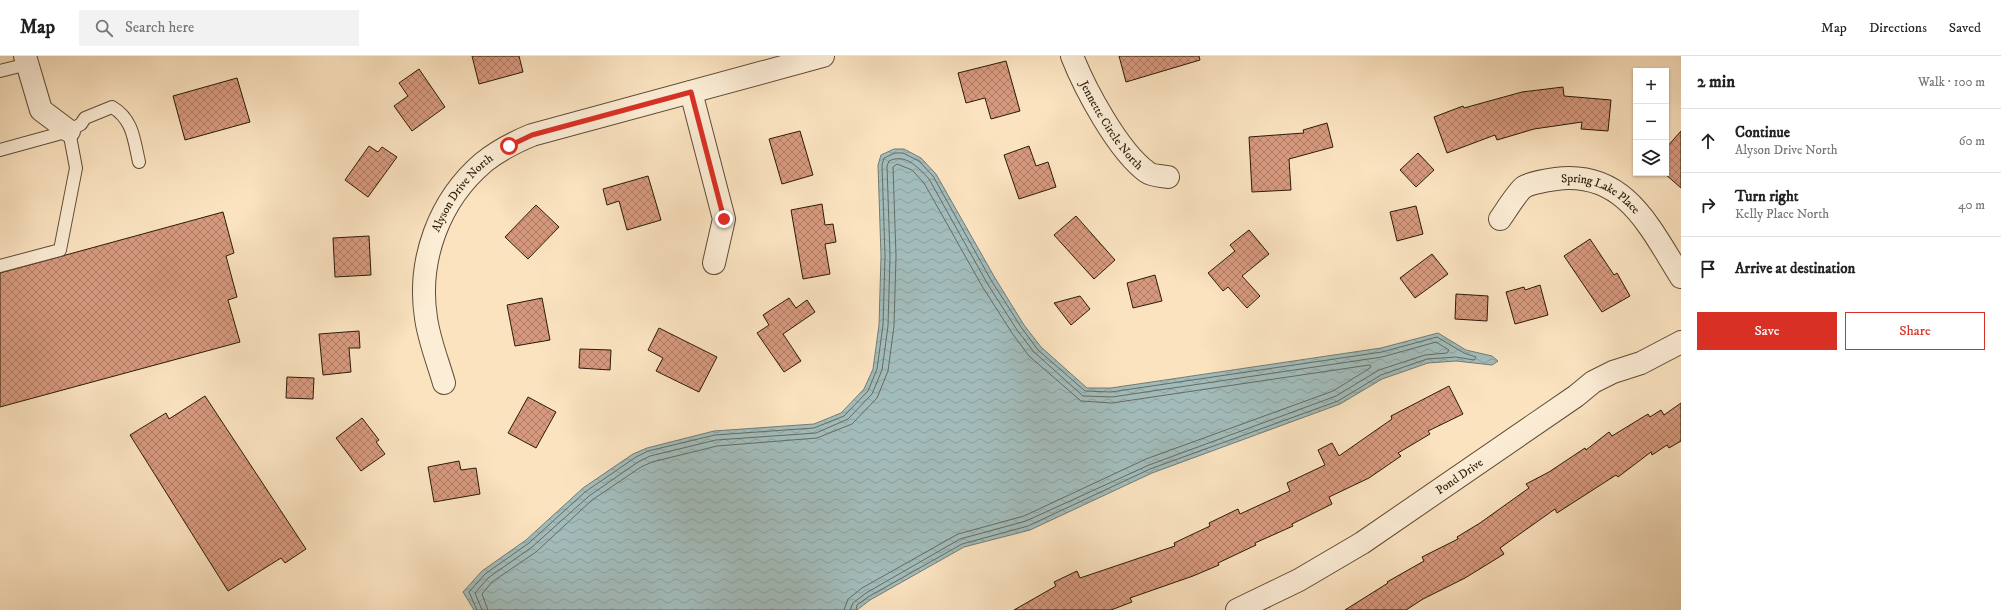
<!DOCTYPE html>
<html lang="en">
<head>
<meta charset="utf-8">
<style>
	:root { --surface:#fff; --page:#f2f2f2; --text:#222; --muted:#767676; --line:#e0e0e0; --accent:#d93025 }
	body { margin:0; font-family:"IM FELL DW Pica",serif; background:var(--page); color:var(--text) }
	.controls { position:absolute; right:12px; top:12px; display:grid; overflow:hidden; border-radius:0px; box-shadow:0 1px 3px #0004 }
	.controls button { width:36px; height:36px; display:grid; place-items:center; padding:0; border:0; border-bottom:1px solid var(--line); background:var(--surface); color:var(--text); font:20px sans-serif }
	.stop { position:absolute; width:12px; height:12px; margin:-9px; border:3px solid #d93025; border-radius:50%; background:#fff }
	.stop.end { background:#d93025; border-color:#fff; box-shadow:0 1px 4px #0008 }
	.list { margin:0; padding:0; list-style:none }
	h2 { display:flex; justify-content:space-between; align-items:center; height:52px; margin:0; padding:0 16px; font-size:17px }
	h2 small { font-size:13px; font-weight:400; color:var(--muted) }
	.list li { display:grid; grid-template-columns:26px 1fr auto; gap:12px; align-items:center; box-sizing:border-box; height:64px; padding:0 16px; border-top:1px solid var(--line) }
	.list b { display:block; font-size:15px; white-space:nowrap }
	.list p { margin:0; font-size:13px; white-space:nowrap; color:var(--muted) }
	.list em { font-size:13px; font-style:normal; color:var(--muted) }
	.actions { display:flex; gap:8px; padding:12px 16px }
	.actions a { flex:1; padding:9px 0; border:1px solid var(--accent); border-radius:0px; text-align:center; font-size:14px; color:var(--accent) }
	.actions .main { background:var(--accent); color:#fff }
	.icon { flex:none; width:22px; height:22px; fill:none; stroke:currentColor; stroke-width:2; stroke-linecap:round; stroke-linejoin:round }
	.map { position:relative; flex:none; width:1681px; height:554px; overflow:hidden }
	header { display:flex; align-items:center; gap:24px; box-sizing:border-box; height:56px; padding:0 20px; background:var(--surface); border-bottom:1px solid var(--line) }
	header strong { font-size:19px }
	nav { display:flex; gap:22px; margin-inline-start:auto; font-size:14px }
	.search { width:280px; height:36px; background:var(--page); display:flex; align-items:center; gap:10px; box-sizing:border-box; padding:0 14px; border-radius:0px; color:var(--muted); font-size:15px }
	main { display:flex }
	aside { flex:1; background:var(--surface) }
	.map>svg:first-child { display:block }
	.water { fill:url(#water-waves); stroke:#727b73 }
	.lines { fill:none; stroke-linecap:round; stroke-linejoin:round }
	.shore { stroke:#666b61; stroke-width:1 }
	.building { fill:url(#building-cross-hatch); stroke:#2b1a07 }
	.service-casing { stroke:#5f4c35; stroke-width:14 }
	.minor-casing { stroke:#5f4c35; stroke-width:24 }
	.service { stroke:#fcedd6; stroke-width:12 }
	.minor { stroke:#fcedd6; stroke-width:22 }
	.route { stroke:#d93025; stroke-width:5 }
	.labels { text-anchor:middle; stroke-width:3; stroke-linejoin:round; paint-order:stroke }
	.street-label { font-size:12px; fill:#2b1a07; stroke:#fcedd6 }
</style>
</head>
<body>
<header>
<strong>Map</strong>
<div class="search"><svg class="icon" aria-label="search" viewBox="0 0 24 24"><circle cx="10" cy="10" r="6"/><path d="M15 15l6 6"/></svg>Search here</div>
<nav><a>Map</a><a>Directions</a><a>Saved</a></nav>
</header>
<main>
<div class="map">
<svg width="1681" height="554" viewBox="0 0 1681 554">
	<defs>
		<pattern id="water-waves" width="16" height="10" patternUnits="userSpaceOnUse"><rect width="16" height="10" fill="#a2bcbb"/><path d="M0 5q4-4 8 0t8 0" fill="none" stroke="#8ca19f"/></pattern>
		<pattern id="building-cross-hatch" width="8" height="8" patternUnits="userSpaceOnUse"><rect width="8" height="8" fill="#d7997e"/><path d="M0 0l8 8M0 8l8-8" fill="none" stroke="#af7c65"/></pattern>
	</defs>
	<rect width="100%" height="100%" fill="#fbe3c0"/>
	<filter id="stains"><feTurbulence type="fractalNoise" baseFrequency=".005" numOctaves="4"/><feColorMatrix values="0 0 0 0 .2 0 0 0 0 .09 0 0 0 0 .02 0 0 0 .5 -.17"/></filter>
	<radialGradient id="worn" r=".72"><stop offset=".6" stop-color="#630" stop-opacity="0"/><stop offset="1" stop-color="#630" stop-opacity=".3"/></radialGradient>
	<path class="water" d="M 894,93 L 904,93 L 921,102 L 936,118 L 995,222 L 1024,269 L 1041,291 L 1087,332 L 1111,332 L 1381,292 L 1438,277 L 1466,294 L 1492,300 L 1498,305 L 1492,309 L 1456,305 L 1428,307 L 1382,323 L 1340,348 L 1152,417 L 1030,474 L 964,491 L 870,544 L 857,554 L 474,554 L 463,536 L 482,515 L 526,484 L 583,432 L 633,398 L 647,392 L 714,375 L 814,368 L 841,357 L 864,333 L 873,313 L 879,269 L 881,200 L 878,109 L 881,99 Z"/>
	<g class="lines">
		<path class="shore" d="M 477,554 L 469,536 L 485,518 L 529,487 L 585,436 L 636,401 L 648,395 L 715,379 L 814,372 L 844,360 L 868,335 L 877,313 L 883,269 L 885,200 L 882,109 L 884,102 L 895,97 L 903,97 L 919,105 L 933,120 L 991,224 L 1021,271 L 1038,294 L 1085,335 L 1111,336 L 1382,296 L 1437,281 L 1464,297 L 1476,301 L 1474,304 L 1456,301 L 1427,303 L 1381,319 L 1338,345 L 1150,413 L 1028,470 L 962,488 L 868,541 L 857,549 L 856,554
			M 482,554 L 475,537 L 488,522 L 532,491 L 589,440 L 638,406 L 650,400 L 716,384 L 816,377 L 848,363 L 872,338 L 882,314 L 888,270 L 890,200 L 887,110 L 889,105 C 905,97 918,111 929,123 L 987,227 L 1017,274 L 1034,296 L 1083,340 L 1112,341 L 1382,301 L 1436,286 L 1449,294 L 1447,297 L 1425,299 L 1379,314 L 1336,340 L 1149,409 L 1026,465 L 960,483 L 866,537 L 853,547 L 850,554
			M 488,554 L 482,538 L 492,526 L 536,496 L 592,444 L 641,411 L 652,406 L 717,390 L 817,382 L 852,368 L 877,342 L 888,315 L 894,270 L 896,200 L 893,111 L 897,108 L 912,114 L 924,127 L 982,230 L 1012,277 L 1029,300 L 1081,345 L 1112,347 L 1369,309 L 1371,310 L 1370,312 L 1333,335 L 1146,403 L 1024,460 L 958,478 L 862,532 L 848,543 L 844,554"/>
	</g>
	<path class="building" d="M 472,0 L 519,0 L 523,16 L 479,28 Z
		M 1119,0 L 1199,0 L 1200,4 L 1126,26 Z
		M 1006,5 L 1020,55 L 991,63 L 985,42 L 966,47 L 958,17 Z
		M 419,13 L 445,51 L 412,75 L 394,50 L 408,40 L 399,27 Z
		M 237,22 L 250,66 L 185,84 L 173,40 Z
		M 1563,31 L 1564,40 L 1611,44 L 1608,75 L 1581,73 L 1582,66 L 1534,73 L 1497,84 L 1495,79 L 1447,97 L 1434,61 L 1463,50 L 1464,52 L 1522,36 Z
		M 1327,67 L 1333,91 L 1289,103 L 1291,134 L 1252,136 L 1249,81 L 1304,77 L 1303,74 Z
		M 800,75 L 813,119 L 782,128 L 769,83 Z
		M 1681,75 L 1681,132 L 1664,117 L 1666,117 L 1666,92 Z
		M 369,90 L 378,96 L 382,91 L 397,101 L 368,141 L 345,124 Z
		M 1029,90 L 1036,110 L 1048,106 L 1056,131 L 1019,143 L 1004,99 Z
		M 1418,97 L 1434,114 L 1416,131 L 1400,114 Z
		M 648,120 L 661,164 L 627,174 L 619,145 L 607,149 L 603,133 Z
		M 822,148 L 825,169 L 833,168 L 836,186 L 825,188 L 830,218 L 803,223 L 791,154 Z
		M 536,149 L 559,171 L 528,203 L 505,181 Z
		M 1416,150 L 1423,178 L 1397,185 L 1390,156 Z
		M 223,156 L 234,197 L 226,200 L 237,241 L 228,244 L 240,286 L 0,351 L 0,217 Z
		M 1076,160 L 1115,204 L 1094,223 L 1054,179 Z
		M 1249,174 L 1269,198 L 1242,220 L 1260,240 L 1247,252 L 1228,231 L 1223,235 L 1208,217 L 1235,195 L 1230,189 Z
		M 369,180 L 371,219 L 335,221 L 333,182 Z
		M 1590,183 L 1614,219 L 1617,217 L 1630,240 L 1602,256 L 1564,200 Z
		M 1432,198 L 1448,218 L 1415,242 L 1400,222 Z
		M 1155,219 L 1162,245 L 1133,252 L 1127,227 Z
		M 1540,229 L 1548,259 L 1515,268 L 1506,236 L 1524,231 L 1525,234 Z
		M 1456,238 L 1488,240 L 1487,265 L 1455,263 Z
		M 1080,240 L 1090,253 L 1071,269 L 1054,247 Z
		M 542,242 L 550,284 L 515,290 L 507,249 Z
		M 789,242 L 796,252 L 807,244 L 815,256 L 783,278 L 801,305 L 784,316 L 757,277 L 769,269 L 763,259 Z
		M 659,272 L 717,301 L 699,336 L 656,315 L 663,302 L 648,294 Z
		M 359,275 L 360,292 L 349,292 L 351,316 L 323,319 L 319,278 Z
		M 580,293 L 611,294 L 610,314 L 579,312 Z
		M 287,321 L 314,322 L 313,343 L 286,342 Z
		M 1449,330 L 1463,358 L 1428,375 L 1430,378 L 1398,397 L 1401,400 L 1369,422 L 1329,441 L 1332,448 L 1292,468 L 1293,470 L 1255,487 L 1256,489 L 1218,507 L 1219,509 L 1193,520 L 1130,542 L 1132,546 L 1111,554 L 1014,554 L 1056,530 L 1054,526 L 1077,515 L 1080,522 L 1175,490 L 1174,487 L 1210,470 L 1209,467 L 1238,453 L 1240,458 L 1290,435 L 1287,427 L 1325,409 L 1318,394 L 1332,387 L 1339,400 L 1392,363 L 1391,360 Z
		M 205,340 L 306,493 L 285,507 L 281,502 L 228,535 L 130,379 L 166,357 L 169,363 Z
		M 528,341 L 556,356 L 536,392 L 508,377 Z
		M 1681,347 L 1681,385 L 1669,392 L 1667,389 L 1652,399 L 1651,396 L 1618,421 L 1616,419 L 1557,457 L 1555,453 L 1500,492 L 1504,498 L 1465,522 L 1423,543 L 1406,554 L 1345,554 L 1388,527 L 1387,526 L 1424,505 L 1422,501 L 1458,483 L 1457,481 L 1480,467 L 1529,432 L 1526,428 L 1549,416 L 1585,392 L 1586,394 L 1609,376 L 1612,380 L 1648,358 L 1650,361 L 1661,354 L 1664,359 Z
		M 362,362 L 379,384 L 376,386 L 385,398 L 361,415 L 336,382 Z
		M 459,405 L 461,414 L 476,412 L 480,438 L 434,446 L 428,411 Z"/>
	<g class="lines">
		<g class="service-casing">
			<path id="service" d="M 0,15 L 28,8
				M 0,94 L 69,75 L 81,68 L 85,62 L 112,51 C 133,63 134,84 139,106
				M 0,210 L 60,194 L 76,112 L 69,75"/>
		</g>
		<g class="minor-casing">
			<g id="minor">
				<path d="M 25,0 L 41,54 L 69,75"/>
				<path id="s1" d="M 1072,0 C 1085,33 1118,95 1147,116 C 1152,120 1162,120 1168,121"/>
				<path d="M 691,36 L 724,163 L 714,207"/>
				<path id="s2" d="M 1500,163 C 1505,156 1518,135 1524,131 C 1530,127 1549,124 1556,123 C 1625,114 1650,172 1681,221"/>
				<path id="s3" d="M 444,327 C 438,306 429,284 426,262 C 417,204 439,144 484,106 C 499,94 515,86 532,79 L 823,0"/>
				<path id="s4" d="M 1237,554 L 1299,524 L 1362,487 L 1576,340 L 1593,326 L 1613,316 L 1641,307 L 1681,286"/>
			</g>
		</g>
		<use href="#service" class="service"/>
		<use href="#minor" class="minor"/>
	</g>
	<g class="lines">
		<path class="route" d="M 509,90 L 532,79 L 691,36 L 724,163"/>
	</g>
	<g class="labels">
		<g class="street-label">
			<text dy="4" stroke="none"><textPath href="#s1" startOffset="80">Jennette Circle North</textPath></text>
			<text dy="4" stroke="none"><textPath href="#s3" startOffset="203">Alyson Drive North</textPath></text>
			<text dy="4" stroke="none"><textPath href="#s2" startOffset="122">Spring Lake Place</textPath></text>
			<text dy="4" stroke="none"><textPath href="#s4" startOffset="260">Pond Drive</textPath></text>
		</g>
	</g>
	<rect width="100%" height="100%" filter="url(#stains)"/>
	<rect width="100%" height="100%" fill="url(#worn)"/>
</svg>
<div class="controls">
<button>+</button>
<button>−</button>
<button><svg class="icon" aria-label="layers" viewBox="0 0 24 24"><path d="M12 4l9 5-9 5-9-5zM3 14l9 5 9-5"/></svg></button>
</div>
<div class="stop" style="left:509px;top:90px"></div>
<div class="stop end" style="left:724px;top:163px"></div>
</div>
<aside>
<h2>2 min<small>Walk · 100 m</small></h2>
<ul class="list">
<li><svg class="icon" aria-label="ahead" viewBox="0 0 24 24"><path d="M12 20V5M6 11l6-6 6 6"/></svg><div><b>Continue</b><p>Alyson Drive North</p></div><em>60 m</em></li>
<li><svg class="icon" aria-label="right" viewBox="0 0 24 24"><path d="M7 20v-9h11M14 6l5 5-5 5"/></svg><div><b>Turn right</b><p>Kelly Place North</p></div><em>40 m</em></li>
<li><svg class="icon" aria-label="arrive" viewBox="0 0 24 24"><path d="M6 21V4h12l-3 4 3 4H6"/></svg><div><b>Arrive at destination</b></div></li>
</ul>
<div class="actions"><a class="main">Save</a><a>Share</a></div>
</aside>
</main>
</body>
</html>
